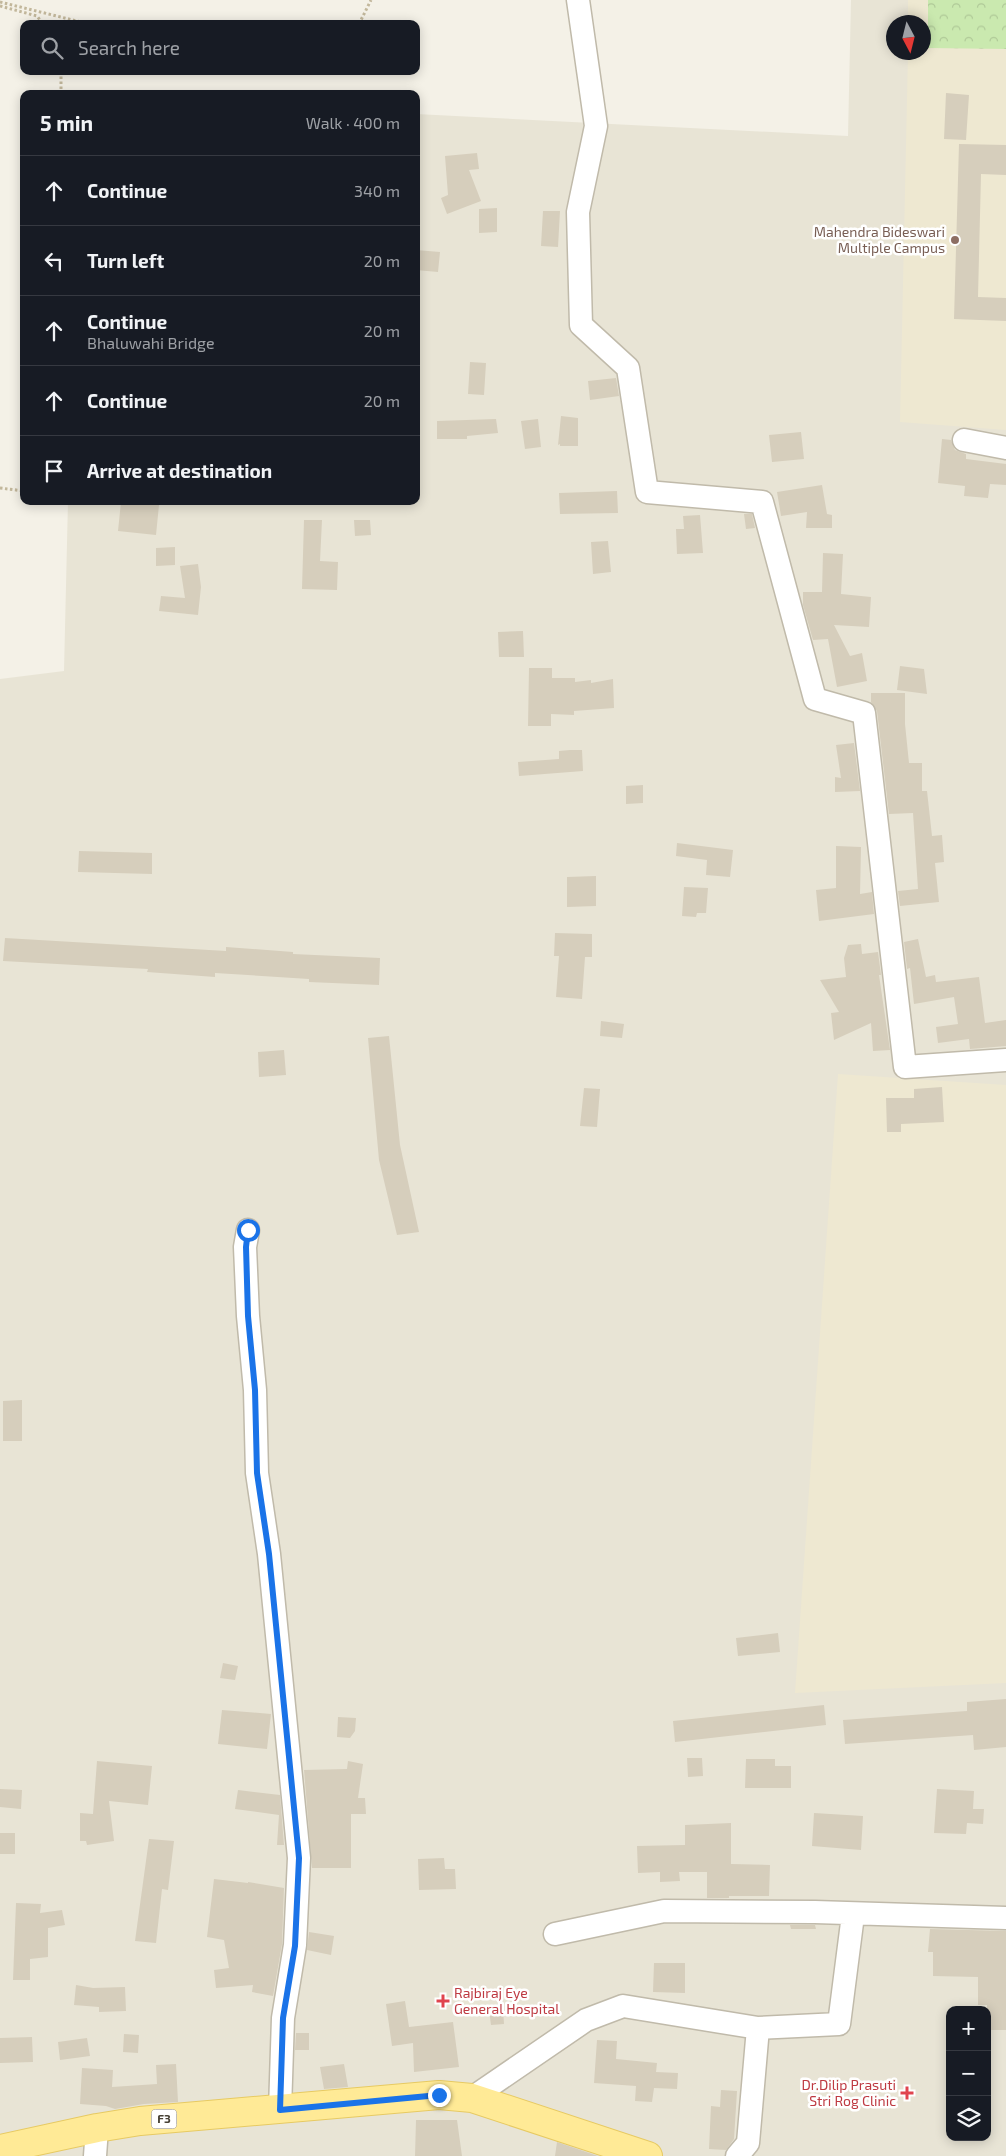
<!DOCTYPE html>
<html lang="en">
<head>
<meta charset="utf-8">
<style>
	:root { --surface:#171b24; --page:#242831; --text:#f1f3f6; --muted:#9ea1a6; --line:#363941 }
	body { margin:0; font-family:"Exo 2",sans-serif; background:var(--page); color:var(--text) }
	.controls { position:absolute; right:15px; bottom:15px; display:grid; overflow:hidden; border-radius:10px; box-shadow:0 2px 12px #0003 }
	.controls button { width:45px; height:45px; display:grid; place-items:center; padding:0; border:0; border-bottom:1px solid var(--line); background:var(--surface); color:var(--text); font:25px sans-serif }
	.compass { position:absolute; left:886px; top:15px; width:45px; height:45px; border-radius:50%; background:var(--surface); box-shadow:0 2px 12px #0003; rotate:173deg }
	.stop { position:absolute; width:15px; height:15px; margin:-11px; border:4px solid #1a73e8; border-radius:50%; background:#fff }
	.stop.end { background:#1a73e8; border-color:#fff; box-shadow:0 1px 5px #0008 }
	.list { margin:0; padding:0; list-style:none }
	h2 { display:flex; justify-content:space-between; align-items:center; height:65px; margin:0; padding:0 20px; font-size:21px }
	h2 small { font-size:16px; font-weight:400; color:var(--muted) }
	.list li { display:grid; grid-template-columns:32px 1fr auto; gap:15px; align-items:center; box-sizing:border-box; height:70px; padding:0 20px; border-top:1px solid var(--line) }
	.list b { display:block; font-size:19px; white-space:nowrap }
	.list p { margin:0; font-size:16px; white-space:nowrap; color:var(--muted) }
	.list em { font-size:16px; font-style:normal; color:var(--muted) }
	.icon { flex:none; width:28px; height:28px; fill:none; stroke:currentColor; stroke-width:2; stroke-linecap:round; stroke-linejoin:round }
	.map { position:relative; flex:none; width:1006px; height:2156px; overflow:hidden }
	.search { position:absolute; background:var(--surface); box-shadow:0 2px 12px #0003; left:20px; top:20px; width:400px; height:55px; display:flex; align-items:center; gap:12px; box-sizing:border-box; padding:0 18px; border-radius:10px; color:var(--muted); font-size:19px }
	.panel { position:absolute; background:var(--surface); box-shadow:0 2px 12px #0003; left:20px; top:90px; width:400px; height:415px; border-radius:10px }
	.map>svg:first-child { display:block }
	.residential { fill:#e8e4d5; fill-rule:evenodd }
	.education { fill:#eee8d1 }
	.park { fill:url(#park-crowns) }
	.building { fill:#d6cebc }
	.lines { fill:none; stroke-linecap:round; stroke-linejoin:round }
	.minor-casing { stroke:#c0baaa; stroke-width:25 }
	.major-casing { stroke:#e7ca63; stroke-width:30 }
	.path { stroke:#c2b79b; stroke-width:3; stroke-dasharray:2.5 2.5; stroke-linecap:butt }
	.minor { stroke:#fff; stroke-width:22 }
	.major { stroke:#ffea96; stroke-width:28 }
	.route { stroke:#1a73e8; stroke-width:6 }
	.education-dot { fill:#8d6e63; stroke:#fff; stroke-width:2 }
	.health-dot { fill:#e0444e; stroke:#fff; stroke-width:2 }
	.labels { text-anchor:middle; stroke-width:5; stroke-linejoin:round; paint-order:stroke }
	.shield { fill:#fff; stroke:#7f7b72; stroke-width:1 }
	.shield-label { font-size:12px; font-weight:bold; fill:#484236 }
	.education-label { font-size:14px; fill:#785e54; stroke:#fff; text-anchor:end }
	.health-label { font-size:14px; fill:#be3a42; stroke:#fff; text-anchor:start }
</style>
</head>
<body>
<div class="map">
<svg width="1006" height="2156" viewBox="0 0 1006 2156">
	<defs>
		<pattern id="park-crowns" width="20" height="18" patternUnits="userSpaceOnUse" patternTransform="scale(1.25)"><rect width="20" height="18" fill="#cae9af"/><path d="M2 6a3 3 0 1 1 6 0M12 15a3 3 0 1 1 6 0" fill="none" stroke="#afc997"/></pattern>
	</defs>
	<rect width="100%" height="100%" fill="#f4f1e7"/>
	<path class="residential" d="M 851,0 L 1006,0 L 1006,2156 L 0,2156 L 0,679 L 64,671 L 68,501 L 416,501 L 416,114 L 848,136 ZM 894,22 L 924,22 L 924,52 L 894,52 ZM 950,2010 L 987,2010 L 987,2137 L 950,2137 Z"/>
	<path class="education" d="M 908,0 L 1006,0 L 1006,430 L 900,422 L 908,53 L 924,52 L 924,22 L 908,22 Z
		M 838,1074 L 1006,1085 L 1006,1683 L 795,1693 Z"/>
	<path class="park" d="M 928,0 L 1006,0 L 1006,49 L 928,48 Z"/>
	<path class="building" d="M 946,93 L 969,95 L 966,140 L 944,139 Z
		M 959,144 L 1006,145 L 1006,175 L 981,174 L 978,297 L 1006,298 L 1006,321 L 954,319 Z
		M 477,153 L 479,169 L 469,170 L 481,201 L 447,214 L 441,198 L 448,195 L 445,156 Z
		M 497,208 L 497,232 L 479,233 L 479,209 Z
		M 543,211 L 560,211 L 558,247 L 541,246 Z
		M 416,250 L 440,252 L 438,272 L 416,270 Z
		M 470,362 L 486,363 L 484,395 L 468,394 Z
		M 616,378 L 619,396 L 590,400 L 588,381 Z
		M 561,416 L 578,418 L 578,446 L 560,446 L 560,444 L 558,445 Z
		M 496,419 L 498,433 L 467,436 L 467,439 L 437,439 L 437,421 Z
		M 538,419 L 541,447 L 525,449 L 521,421 Z
		M 801,432 L 804,459 L 772,462 L 769,435 Z
		M 942,439 L 951,440 L 955,450 L 966,454 L 966,459 L 1006,464 L 1006,485 L 990,484 L 988,498 L 964,496 L 965,486 L 938,483 Z
		M 822,485 L 827,514 L 832,515 L 832,528 L 806,528 L 807,512 L 781,516 L 777,492 Z
		M 617,491 L 618,513 L 560,514 L 559,493 Z
		M 121,502 L 159,505 L 156,535 L 118,531 Z
		M 744,514 L 752,514 L 755,528 L 746,529 Z
		M 700,515 L 703,553 L 677,554 L 676,529 L 684,529 L 683,516 Z
		M 304,520 L 322,520 L 320,561 L 338,562 L 337,590 L 302,589 Z
		M 354,520 L 370,520 L 371,535 L 355,536 Z
		M 608,541 L 611,572 L 593,574 L 591,542 Z
		M 175,547 L 175,565 L 156,566 L 156,548 Z
		M 823,553 L 843,554 L 841,594 L 871,597 L 869,627 L 834,625 L 850,656 L 862,653 L 867,681 L 837,687 L 828,639 L 813,640 L 803,605 L 803,592 L 822,592 Z
		M 198,564 L 201,587 L 198,615 L 159,611 L 161,596 L 185,598 L 180,566 Z
		M 523,631 L 524,657 L 499,657 L 498,632 Z
		M 900,666 L 924,669 L 927,694 L 897,690 Z
		M 529,668 L 552,668 L 552,678 L 575,678 L 575,682 L 591,680 L 591,683 L 613,679 L 614,708 L 574,711 L 574,715 L 551,714 L 551,726 L 528,726 Z
		M 871,693 L 905,693 L 905,724 L 909,763 L 922,763 L 922,791 L 927,791 L 932,836 L 942,835 L 944,862 L 935,863 L 939,902 L 900,906 L 898,891 L 918,889 L 913,813 L 889,814 L 877,711 L 871,702 Z
		M 854,743 L 860,791 L 835,792 L 835,777 L 841,778 L 836,745 Z
		M 570,750 L 582,750 L 583,771 L 519,776 L 518,762 L 559,759 L 559,751 Z
		M 643,785 L 643,803 L 626,804 L 626,786 Z
		M 677,843 L 733,850 L 730,877 L 706,875 L 707,860 L 676,856 Z
		M 836,846 L 861,847 L 860,894 L 872,892 L 874,914 L 819,921 L 816,890 L 836,888 Z
		M 79,851 L 152,853 L 152,874 L 78,872 Z
		M 596,876 L 596,906 L 567,907 L 567,877 Z
		M 684,887 L 708,888 L 706,913 L 697,913 L 696,917 L 682,916 Z
		M 555,933 L 592,934 L 592,957 L 585,957 L 582,999 L 556,997 L 559,956 L 554,956 Z
		M 5,938 L 226,951 L 226,947 L 293,952 L 293,954 L 380,958 L 379,985 L 309,982 L 309,979 L 215,973 L 215,977 L 147,972 L 148,969 L 3,961 Z
		M 918,939 L 926,977 L 935,975 L 936,982 L 979,977 L 985,1023 L 1006,1020 L 1006,1046 L 970,1049 L 969,1039 L 938,1043 L 936,1027 L 958,1024 L 954,997 L 914,1004 L 910,968 L 907,969 L 904,942 Z
		M 861,944 L 862,954 L 878,952 L 881,975 L 879,975 L 890,1050 L 873,1051 L 871,1023 L 834,1040 L 831,1013 L 839,1012 L 820,980 L 846,977 L 844,958 L 848,945 Z
		M 601,1021 L 624,1024 L 622,1038 L 600,1036 Z
		M 389,1036 L 400,1145 L 419,1232 L 397,1235 L 379,1160 L 368,1038 Z
		M 284,1050 L 286,1075 L 259,1077 L 258,1052 Z
		M 942,1087 L 944,1122 L 901,1124 L 901,1132 L 887,1132 L 886,1098 L 914,1098 L 914,1089 Z
		M 584,1088 L 600,1089 L 597,1127 L 580,1126 Z
		M 22,1400 L 22,1441 L 3,1441 L 3,1401 Z
		M 778,1633 L 780,1652 L 738,1656 L 736,1638 Z
		M 223,1663 L 238,1666 L 235,1680 L 220,1678 Z
		M 1006,1699 L 1006,1747 L 974,1750 L 973,1735 L 845,1744 L 843,1720 L 967,1711 L 967,1702 Z
		M 824,1705 L 826,1725 L 675,1742 L 673,1721 Z
		M 222,1710 L 271,1714 L 267,1749 L 218,1744 Z
		M 338,1717 L 356,1718 L 355,1731 L 350,1738 L 337,1737 Z
		M 687,1758 L 702,1758 L 703,1776 L 688,1777 Z
		M 746,1759 L 775,1759 L 775,1766 L 791,1766 L 791,1788 L 745,1788 Z
		M 97,1761 L 152,1766 L 148,1805 L 109,1801 L 114,1841 L 87,1845 L 86,1841 L 80,1841 L 80,1813 L 93,1814 Z
		M 348,1761 L 363,1764 L 358,1798 L 365,1798 L 366,1814 L 351,1814 L 351,1868 L 312,1868 L 304,1770 L 347,1769 Z
		M 0,1789 L 22,1790 L 21,1809 L 0,1807 Z
		M 937,1789 L 974,1791 L 973,1809 L 984,1809 L 983,1824 L 967,1823 L 966,1834 L 934,1833 Z
		M 238,1790 L 280,1795 L 284,1845 L 277,1845 L 279,1815 L 235,1809 Z
		M 814,1813 L 863,1816 L 861,1850 L 812,1846 Z
		M 731,1823 L 731,1864 L 770,1865 L 769,1896 L 729,1896 L 729,1898 L 707,1898 L 707,1872 L 679,1872 L 680,1881 L 660,1882 L 660,1872 L 638,1873 L 637,1846 L 685,1845 L 685,1825 Z
		M 0,1833 L 15,1833 L 15,1854 L 0,1854 Z
		M 149,1839 L 174,1841 L 168,1890 L 162,1889 L 156,1943 L 135,1941 Z
		M 444,1858 L 445,1869 L 455,1869 L 456,1889 L 419,1890 L 418,1859 Z
		M 214,1879 L 248,1883 L 248,1882 L 284,1888 L 282,1944 L 273,1996 L 252,1992 L 253,1985 L 216,1988 L 214,1970 L 229,1968 L 224,1940 L 207,1937 Z
		M 16,1903 L 41,1904 L 40,1913 L 62,1910 L 65,1925 L 48,1928 L 48,1957 L 30,1959 L 30,1980 L 13,1980 Z
		M 790,1925 L 815,1925 L 816,1929 L 791,1929 Z
		M 930,1929 L 1006,1931 L 1006,2030 L 987,2030 L 987,2005 L 978,2005 L 978,1977 L 933,1976 L 933,1952 L 928,1952 Z
		M 309,1932 L 334,1936 L 331,1955 L 307,1950 Z
		M 654,1963 L 685,1963 L 685,1993 L 653,1992 Z
		M 76,1985 L 93,1988 L 125,1987 L 126,2011 L 99,2012 L 99,2007 L 74,2005 Z
		M 405,2001 L 409,2027 L 453,2022 L 459,2067 L 414,2072 L 413,2043 L 392,2046 L 386,2004 Z
		M 503,2009 L 504,2024 L 491,2025 L 489,2010 Z
		M 296,2033 L 309,2033 L 309,2050 L 295,2050 Z
		M 124,2034 L 139,2035 L 138,2053 L 123,2052 Z
		M 32,2037 L 33,2062 L 0,2063 L 0,2038 Z
		M 87,2038 L 90,2056 L 60,2060 L 58,2042 Z
		M 597,2040 L 617,2041 L 616,2059 L 657,2063 L 656,2072 L 678,2073 L 677,2089 L 654,2088 L 652,2102 L 635,2101 L 636,2086 L 594,2083 Z
		M 176,2064 L 178,2102 L 144,2104 L 115,2109 L 106,2106 L 80,2104 L 82,2068 L 113,2070 L 112,2087 L 157,2084 L 156,2065 Z
		M 344,2064 L 348,2087 L 324,2089 L 320,2067 Z
		M 721,2090 L 737,2091 L 734,2139 L 726,2150 L 709,2149 L 711,2106 L 720,2107 Z
		M 416,2120 L 457,2120 L 462,2156 L 415,2156 Z
		M 557,2142 L 598,2156 L 555,2156 Z"/>
	<g class="lines">
		<g class="minor-casing">
			<path id="minor" d="M 578,0 L 596,126 L 578,212 L 581,325 L 628,368 L 647,492 L 762,502 L 815,699 L 864,713 L 905,1067 L 1006,1060
				M 964,440 L 1006,448
				M 248,1230 L 245,1247 L 248,1316 L 255,1390 L 257,1473 L 269,1554 L 299,1858 L 295,1945 L 283,2018 L 280,2110
				M 555,1934 L 664,1911 L 815,1912 L 1006,1918
				M 472,2098 L 586,2020 L 623,2006 L 758,2028 L 839,2024 L 853,1915
				M 95,2156 L 97,2128
				M 737,2156 L 748,2143 L 758,2028"/>
		</g>
		<g class="major-casing">
			<path id="major" d="M 0,2149 L 97,2128 L 140,2121 L 439,2095 L 472,2098 L 648,2156"/>
		</g>
		<path class="path" d="M 0,2 L 89,24
			M 0,6 L 37,16 L 43,24
			M 359,24 L 371,0
			M 61,94 L 61,71
			M 0,488 L 24,491"/>
		<use href="#minor" class="minor"/>
		<use href="#major" class="major"/>
	</g>
	<g class="lines">
		<path class="route" d="M 248,1230 L 246,1247 L 248,1316 L 255,1390 L 257,1473 L 269,1554 L 299,1858 L 295,1946 L 283,2018 L 280,2110 L 439,2095"/>
	</g>
	<circle class="education-dot" cx="955" cy="240" r="5"/>
	<g class="health-dot">
		<path d="M440.5 1993.5h5v5h5v5h-5v5h-5v-5h-5v-5h5z"/>
		<path d="M904.5 2085.5h5v5h5v5h-5v5h-5v-5h-5v-5h5z"/>
	</g>
	<g class="labels">
		<rect class="shield" x="151.5" y="2109.5" width="25" height="19" rx="4"/>
		<g class="shield-label">
			<text x="164" y="2123">F3</text>
		</g>
		<g class="education-label">
			<text x="945" y="237">Mahendra Bideswari<tspan x="945" dy="16">Multiple Campus</tspan></text>
		</g>
		<g class="health-label">
			<text x="454" y="1998">Rajbiraj Eye<tspan x="454" dy="16">General Hospital</tspan></text>
			<text x="896" y="2090" text-anchor="end">Dr.Dilip Prasuti<tspan x="896" dy="16">Stri Rog Clinic</tspan></text>
		</g>
	</g>
</svg>
<div class="controls">
<button>+</button>
<button>−</button>
<button><svg class="icon" aria-label="layers" viewBox="0 0 24 24"><path d="M12 4l9 5-9 5-9-5zM3 14l9 5 9-5"/></svg></button>
</div>
<svg class="compass" viewBox="-18 -18 36 36"><path d="M0-13l5 13h-10z" fill="#e53935"/><path d="M0 13l5-13h-10z" fill="#9ea1a6"/></svg>
<div class="stop" style="left:248px;top:1230px"></div>
<div class="stop end" style="left:439px;top:2095px"></div>
<div class="search"><svg class="icon" aria-label="search" viewBox="0 0 24 24"><circle cx="10" cy="10" r="6"/><path d="M15 15l6 6"/></svg>Search here</div>
<section class="panel">
<h2>5 min<small>Walk · 400 m</small></h2>
<ul class="list">
<li><svg class="icon" aria-label="ahead" viewBox="0 0 24 24"><path d="M12 20V5M6 11l6-6 6 6"/></svg><div><b>Continue</b></div><em>340 m</em></li>
<li><svg class="icon" aria-label="left" viewBox="0 0 24 24"><path d="M17 20v-9H6M10 6l-5 5 5 5"/></svg><div><b>Turn left</b></div><em>20 m</em></li>
<li><svg class="icon" aria-label="ahead" viewBox="0 0 24 24"><path d="M12 20V5M6 11l6-6 6 6"/></svg><div><b>Continue</b><p>Bhaluwahi Bridge</p></div><em>20 m</em></li>
<li><svg class="icon" aria-label="ahead" viewBox="0 0 24 24"><path d="M12 20V5M6 11l6-6 6 6"/></svg><div><b>Continue</b></div><em>20 m</em></li>
<li><svg class="icon" aria-label="arrive" viewBox="0 0 24 24"><path d="M6 21V4h12l-3 4 3 4H6"/></svg><div><b>Arrive at destination</b></div></li>
</ul>
</section>
</div>
</body>
</html>
